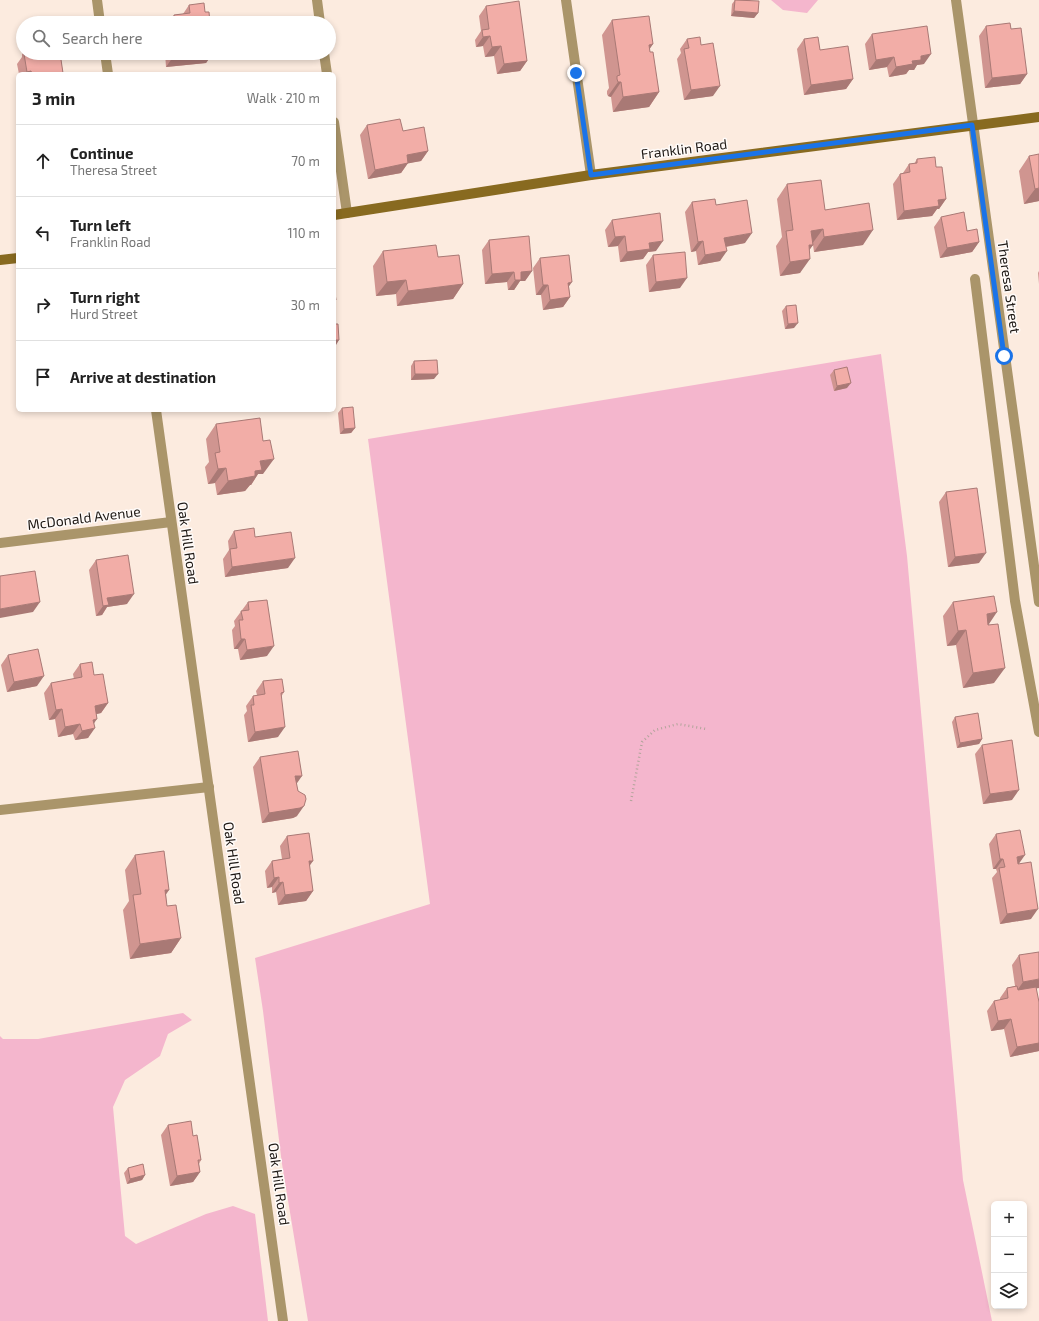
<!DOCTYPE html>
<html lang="en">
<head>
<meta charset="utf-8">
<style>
	:root { --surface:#fff; --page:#f6f6f6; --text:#222; --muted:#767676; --line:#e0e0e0 }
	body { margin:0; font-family:"Exo 2",sans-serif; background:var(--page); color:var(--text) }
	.controls { position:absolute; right:12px; bottom:12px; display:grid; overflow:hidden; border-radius:6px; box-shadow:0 2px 6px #0003 }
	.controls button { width:36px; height:36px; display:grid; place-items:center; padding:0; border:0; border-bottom:1px solid var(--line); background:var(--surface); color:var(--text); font:20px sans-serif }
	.stop { position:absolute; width:12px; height:12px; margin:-9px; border:3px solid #1a73e8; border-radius:50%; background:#fff }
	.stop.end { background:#1a73e8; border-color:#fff; box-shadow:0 1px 4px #0008 }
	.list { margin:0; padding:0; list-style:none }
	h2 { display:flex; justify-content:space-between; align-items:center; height:52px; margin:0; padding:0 16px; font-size:17px }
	h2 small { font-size:13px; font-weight:400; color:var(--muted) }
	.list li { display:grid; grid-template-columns:26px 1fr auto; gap:12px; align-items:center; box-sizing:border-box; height:72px; padding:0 16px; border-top:1px solid var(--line) }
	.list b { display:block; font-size:15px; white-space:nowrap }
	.list p { margin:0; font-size:13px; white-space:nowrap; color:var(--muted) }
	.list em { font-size:13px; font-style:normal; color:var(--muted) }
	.icon { flex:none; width:22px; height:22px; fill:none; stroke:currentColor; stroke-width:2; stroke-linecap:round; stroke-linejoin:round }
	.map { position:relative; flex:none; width:1039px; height:1321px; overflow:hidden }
	.search { position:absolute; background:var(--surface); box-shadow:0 2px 6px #0003; left:16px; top:16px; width:320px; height:44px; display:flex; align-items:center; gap:10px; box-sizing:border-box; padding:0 14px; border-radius:22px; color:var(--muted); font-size:15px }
	.panel { position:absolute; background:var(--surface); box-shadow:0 2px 6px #0003; left:16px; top:72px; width:320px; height:340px; border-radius:6px }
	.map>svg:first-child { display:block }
	.green { fill:#f4b6cd }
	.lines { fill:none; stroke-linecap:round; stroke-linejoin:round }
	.path { stroke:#b2a49b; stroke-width:2.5; stroke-dasharray:1 3; stroke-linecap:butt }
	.service { stroke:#aa956a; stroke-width:10 }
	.minor { stroke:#aa956a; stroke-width:10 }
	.tertiary { stroke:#aa956a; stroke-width:10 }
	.secondary { stroke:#886a20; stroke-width:10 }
	.wall { fill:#d09590 }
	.shaded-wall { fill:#a97975 }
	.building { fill:#f2ada7; stroke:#a97975 }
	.route { stroke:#1a73e8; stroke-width:5 }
	.labels { text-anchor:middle; stroke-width:3; stroke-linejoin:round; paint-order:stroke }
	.street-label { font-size:14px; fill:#1e1814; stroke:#fffbf9 }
</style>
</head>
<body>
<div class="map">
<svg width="1039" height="1321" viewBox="0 0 1039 1321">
	<rect width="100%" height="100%" fill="#fcebdf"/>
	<path class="green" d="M 771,0 L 818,0 L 807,13 L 783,10 Z
		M 881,354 L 907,556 L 963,1180 L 992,1321 L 308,1321 L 282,1164 L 263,1011 L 255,958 L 430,904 L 368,439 Z
		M 183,1013 L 192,1020 L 168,1034 L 160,1056 L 125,1080 L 113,1107 L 125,1236 L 136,1244 L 206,1214 L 233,1206 L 255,1214 L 268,1321 L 0,1321 L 0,1036 L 3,1039 L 38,1039 Z"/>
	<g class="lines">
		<path class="path" d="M 631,801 L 642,742 L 655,730 L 678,724 L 706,729"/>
		<path class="service" d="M 975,279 L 1015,601 L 1039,732
			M 0,810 L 209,787"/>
		<path class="minor" d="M 317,0 L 320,23
			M 566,0 L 591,175
			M 956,0 L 1039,602
			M 324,53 L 327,74
			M 334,122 L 347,213
			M 0,543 L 171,522"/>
		<path class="tertiary" d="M 97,0 L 100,23
			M 105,53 L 108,74
			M 156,410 L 283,1321"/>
		<path class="secondary" d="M 334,215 L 591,175 L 1039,117
			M 0,260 L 18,258"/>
	</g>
	<path class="wall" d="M 735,0 L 750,0 L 758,13 L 754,18 L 731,16 L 732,4 Z
		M 189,5 L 205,12 L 210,23 L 168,23 L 174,15 L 183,14 Z
		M 486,6 L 527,61 L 520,71 L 497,74 L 494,56 L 485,57 L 483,46 L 476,47 L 475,40 L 481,31 L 479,16 Z
		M 612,20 L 653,44 L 649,49 L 650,52 L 659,92 L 649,107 L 613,112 L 611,97 L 608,96 L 607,94 L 607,91 L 609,88 L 602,35 Z
		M 986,26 L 1011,29 L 1027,74 L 1020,84 L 985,88 L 979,36 Z
		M 872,34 L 924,64 L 917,65 L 914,70 L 909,70 L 906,74 L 889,77 L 887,67 L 869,70 L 865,44 Z
		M 687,39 L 713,96 L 684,100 L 677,59 L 681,53 L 680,49 Z
		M 804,39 L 820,50 L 853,79 L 846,89 L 804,95 L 797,49 Z
		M 23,50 L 23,53 L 60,53 L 63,73 L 63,74 L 19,74 L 17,64 L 22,57 L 22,52 Z
		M 165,53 L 213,53 L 206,63 L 166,67 Z
		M 367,125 L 403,131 L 428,151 L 421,161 L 408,163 L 401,173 L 368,179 L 360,135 Z
		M 1029,156 L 1039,201 L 1024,204 L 1019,171 Z
		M 917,159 L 936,167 L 946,199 L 939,209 L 937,209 L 932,216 L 897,220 L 893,184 L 900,174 L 903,173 L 909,164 L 914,164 Z
		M 787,184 L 825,210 L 863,245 L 814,252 L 813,245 L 809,250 L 800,273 L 780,276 L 776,246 L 782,237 L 777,199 Z
		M 692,202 L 716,205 L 745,243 L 726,247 L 720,261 L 698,265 L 696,251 L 691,252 L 685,212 Z
		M 941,217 L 967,231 L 979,242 L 972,252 L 940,258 L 934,227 Z
		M 612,220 L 656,251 L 648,252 L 643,259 L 620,262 L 618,246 L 608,247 L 605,230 Z
		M 489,240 L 532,271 L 525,281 L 520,281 L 514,290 L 508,290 L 507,282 L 485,284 L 482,250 Z
		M 383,251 L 463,284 L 453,299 L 397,306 L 396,294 L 376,296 L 373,266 Z
		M 653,255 L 680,288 L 649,292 L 646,265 Z
		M 540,258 L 569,287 L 570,297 L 563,307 L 543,310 L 541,295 L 536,295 L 533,268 Z
		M 1039,271 L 1039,284 L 1038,273 Z
		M 786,306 L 794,328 L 785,329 L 782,311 Z
		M 414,361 L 434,379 L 411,380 L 411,366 Z
		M 834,370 L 847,388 L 834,391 L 830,375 Z
		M 342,408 L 355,428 L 351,433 L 340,434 L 338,413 Z
		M 216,424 L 263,474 L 258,474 L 251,485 L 250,485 L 245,491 L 217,495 L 215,483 L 208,484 L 205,467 L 209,462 L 206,439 Z
		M 946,492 L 979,563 L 948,567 L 939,502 Z
		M 234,531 L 255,537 L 288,568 L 225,577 L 223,559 L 229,550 L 228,541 Z
		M 96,560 L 127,604 L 107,607 L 102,615 L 96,616 L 89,570 Z
		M 248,602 L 267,656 L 240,660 L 238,649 L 234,649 L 232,630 L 235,626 L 234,621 Z
		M 953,602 L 988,625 L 994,683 L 963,688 L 956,645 L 947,646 L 943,616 Z
		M 8,655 L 37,686 L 7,692 L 1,665 Z
		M 80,664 L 94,675 L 108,703 L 101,713 L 96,714 L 94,724 L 88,738 L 75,740 L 73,734 L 58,737 L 55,719 L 49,720 L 44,693 L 51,683 L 74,679 L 73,674 Z
		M 263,681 L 284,692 L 281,697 L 278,737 L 248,742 L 244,715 L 247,711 L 246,706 L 253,696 L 257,695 L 256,691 Z
		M 955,717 L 982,739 L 979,744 L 957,748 L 952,722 Z
		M 982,745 L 1012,800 L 983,804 L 975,754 Z
		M 260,757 L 296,783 L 298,791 L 297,816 L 293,818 L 262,823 L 253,767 Z
		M 996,834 L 1019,864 L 1031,919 L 1000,924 L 992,878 L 997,872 L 996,869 L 993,869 L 989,844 Z
		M 287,836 L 309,866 L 313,891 L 306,901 L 278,905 L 276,892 L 272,893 L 272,887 L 267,888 L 265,871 L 272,861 L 282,859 L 280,846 Z
		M 135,855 L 166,895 L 167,906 L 181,938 L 171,953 L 130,959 L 123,910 L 129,901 L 125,870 Z
		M 1019,955 L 1036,989 L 1039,1002 L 1039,1051 L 1010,1057 L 1004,1029 L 991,1031 L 987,1011 L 994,1001 L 1000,1000 L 1000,998 L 1007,988 L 1015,986 L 1012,965 Z
		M 168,1125 L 193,1136 L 201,1160 L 199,1164 L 200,1172 L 193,1182 L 170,1186 L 161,1135 Z
		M 128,1168 L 145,1175 L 142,1180 L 127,1184 L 124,1173 Z"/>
	<path class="shaded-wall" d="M 734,11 L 758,13 L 754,18 L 731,16 Z
		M 490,36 L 483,46 L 476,47 L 483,37 Z
		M 653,44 L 643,59 L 649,45 Z
		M 501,46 L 494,56 L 485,57 L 492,47 Z
		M 213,53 L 206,63 L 166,67 L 173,57 Z
		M 931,54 L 924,64 L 917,65 L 914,70 L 909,70 L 906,74 L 889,77 L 896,67 L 912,61 L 921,56 Z
		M 894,57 L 887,67 L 869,70 L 876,60 Z
		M 527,61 L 520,71 L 497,74 L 504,64 Z
		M 31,71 L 29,74 L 25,74 L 27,72 Z
		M 1027,74 L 1020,84 L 985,88 L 992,78 Z
		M 853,79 L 846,89 L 804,95 L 811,85 Z
		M 618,82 L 621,82 L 611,97 L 608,96 Z
		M 720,86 L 713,96 L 684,100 L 691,90 Z
		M 659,92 L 649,107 L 613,112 L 623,97 Z
		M 428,151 L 421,161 L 400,165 L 407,155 Z
		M 408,163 L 401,173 L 368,179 L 375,170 Z
		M 1039,188 L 1039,201 L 1024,204 L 1035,189 Z
		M 946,199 L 939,209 L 937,209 L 932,216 L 897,220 L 904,211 L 938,200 Z
		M 823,229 L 812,244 L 811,231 Z
		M 873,230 L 863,245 L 814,252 L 824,237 Z
		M 752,233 L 745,243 L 718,248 L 724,238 Z
		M 625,236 L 618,246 L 608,247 L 615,237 Z
		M 663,241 L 656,251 L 648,252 L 643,259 L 620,262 L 627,252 L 649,243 Z
		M 703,241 L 696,251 L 691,252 L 698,242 Z
		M 979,242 L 972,252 L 940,258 L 947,248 Z
		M 809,245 L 813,245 L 803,259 Z
		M 727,251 L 720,261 L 698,265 L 705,255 Z
		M 810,259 L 800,273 L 780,276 L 790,262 Z
		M 532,271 L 525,281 L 520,281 L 514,290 L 508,290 L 521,272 Z
		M 514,272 L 507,282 L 485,284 L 492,274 Z
		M 687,278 L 680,288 L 649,292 L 656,282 Z
		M 406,280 L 396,294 L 376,296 L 387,282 Z
		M 572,282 L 565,292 L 568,283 Z
		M 463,284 L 453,299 L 397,306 L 408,291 Z
		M 543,285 L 548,285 L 541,295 L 536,295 Z
		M 570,297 L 563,307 L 543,310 L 550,300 Z
		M 798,323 L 794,328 L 785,329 L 788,324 Z
		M 334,340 L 339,340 L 336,345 L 334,345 Z
		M 415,374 L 438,374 L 434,379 L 411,380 Z
		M 851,383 L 847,388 L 834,391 L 837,386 Z
		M 355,428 L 351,433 L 340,434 L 344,429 Z
		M 274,459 L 263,474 L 258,474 L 251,485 L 250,485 L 245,491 L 217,495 L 228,481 L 260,461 Z
		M 226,468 L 215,483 L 208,484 L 218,469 Z
		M 986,553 L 979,563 L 948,567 L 955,557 Z
		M 295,558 L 288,568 L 225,577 L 232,567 Z
		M 134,594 L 127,604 L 107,607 L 102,615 L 96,616 L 103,606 L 107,598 Z
		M 40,602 L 33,612 L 0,618 L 0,609 Z
		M 997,612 L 987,627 L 987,614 Z
		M 966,630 L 956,645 L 947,646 L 958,631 Z
		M 241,639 L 245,639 L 238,649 L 234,649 Z
		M 274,646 L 267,656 L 240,660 L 247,650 Z
		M 1005,668 L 994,683 L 963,688 L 973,673 Z
		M 44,676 L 37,686 L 7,692 L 14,682 Z
		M 108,703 L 101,713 L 88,716 L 95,706 Z
		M 62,709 L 55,719 L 49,720 L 56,710 Z
		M 97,719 L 90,729 L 95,728 L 88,738 L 75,740 L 82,731 L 93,720 Z
		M 80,724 L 73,734 L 58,737 L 65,727 Z
		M 285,727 L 278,737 L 248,742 L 255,732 Z
		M 982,739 L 979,744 L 957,748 L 960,743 Z
		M 295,776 L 302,776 L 295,786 Z
		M 1019,790 L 1012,800 L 983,804 L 990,794 Z
		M 304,806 L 297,816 L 293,818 L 262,823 L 269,813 Z
		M 1025,855 L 1018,865 L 1017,857 Z
		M 1000,859 L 1003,859 L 996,869 L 993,869 Z
		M 309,861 L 313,861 L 306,871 Z
		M 279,877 L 272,887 L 267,888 L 274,878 Z
		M 283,882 L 276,892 L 272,893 L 279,883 Z
		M 165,890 L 169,890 L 159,905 Z
		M 313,891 L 306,901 L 278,905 L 285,895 Z
		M 1038,909 L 1031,919 L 1000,924 L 1007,914 Z
		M 181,938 L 171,953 L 130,959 L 140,944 Z
		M 1039,979 L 1039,988 L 1016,992 L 1023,982 Z
		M 1011,1019 L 1004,1029 L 991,1031 L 998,1021 Z
		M 1039,1043 L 1039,1051 L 1010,1057 L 1017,1047 Z
		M 200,1172 L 193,1182 L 170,1186 L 177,1176 Z
		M 145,1175 L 142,1180 L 127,1184 L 130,1179 Z"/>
	<path class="building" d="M 735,0 L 759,1 L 758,13 L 734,11 Z
		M 519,1 L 527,61 L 504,64 L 501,46 L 492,47 L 490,36 L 483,37 L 482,30 L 489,29 L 486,6 Z
		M 204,3 L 205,12 L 209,12 L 210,23 L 174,23 L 174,15 L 190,13 L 189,5 Z
		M 649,16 L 653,44 L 649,45 L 650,52 L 653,52 L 659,92 L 623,97 L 621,82 L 618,82 L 617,79 L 617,76 L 620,75 L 612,20 Z
		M 1010,23 L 1011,29 L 1021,28 L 1027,74 L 992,78 L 986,26 Z
		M 927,26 L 931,54 L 921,56 L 921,60 L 912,61 L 913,64 L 896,67 L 894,57 L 876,60 L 872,34 Z
		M 700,37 L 701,45 L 713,43 L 720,86 L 691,90 L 684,49 L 689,48 L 687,39 Z
		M 818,37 L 820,50 L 848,46 L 853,79 L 811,85 L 804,39 Z
		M 30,53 L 60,53 L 63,73 L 59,73 L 59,74 L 32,74 L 31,71 L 27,72 L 24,54 Z
		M 173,53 L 213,53 L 173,57 Z
		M 400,119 L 403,131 L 424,127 L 428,151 L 407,155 L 408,163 L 375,170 L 367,125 Z
		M 1039,154 L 1039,188 L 1035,189 L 1029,156 Z
		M 935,157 L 936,167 L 942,167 L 946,199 L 938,200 L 939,206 L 904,211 L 900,174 L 910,172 L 909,164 L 917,163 L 917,159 Z
		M 821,180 L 825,210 L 869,203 L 873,230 L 824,237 L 823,229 L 811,231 L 813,245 L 809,245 L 810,259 L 790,262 L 786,231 L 793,230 L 787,184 Z
		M 715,199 L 716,205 L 747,200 L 752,233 L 724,238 L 727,251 L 705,255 L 703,241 L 698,242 L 692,202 Z
		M 964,212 L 967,231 L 977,229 L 979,242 L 947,248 L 941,217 Z
		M 660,213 L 663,241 L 649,243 L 650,249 L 627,252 L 625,236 L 615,237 L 612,220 Z
		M 529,236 L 532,271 L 521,272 L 521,280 L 515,280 L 514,272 L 492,274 L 489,240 Z
		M 436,245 L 438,257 L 459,255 L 463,284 L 408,291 L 406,280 L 387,282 L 383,251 Z
		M 685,252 L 687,278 L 656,282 L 653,255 Z
		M 569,255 L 572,282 L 568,283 L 570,297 L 550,300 L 548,285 L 543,285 L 540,258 Z
		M 334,287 L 336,300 L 334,300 Z
		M 796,305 L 798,323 L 788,324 L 786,306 Z
		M 334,324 L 338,324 L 339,340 L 334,340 Z
		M 437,360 L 438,374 L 415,374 L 414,361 Z
		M 847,367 L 851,383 L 837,386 L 834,370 Z
		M 353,407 L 355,428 L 344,429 L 342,408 Z
		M 260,418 L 263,441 L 270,440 L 274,459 L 260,461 L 262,470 L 255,471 L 255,476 L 228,481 L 226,468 L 218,469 L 215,453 L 220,452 L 216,424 Z
		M 977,488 L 986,553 L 955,557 L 946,492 Z
		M 254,528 L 255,537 L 291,532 L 295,558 L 232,567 L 230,549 L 237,548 L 234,531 Z
		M 128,555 L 134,594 L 107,598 L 109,605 L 103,606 L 96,560 Z
		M 35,571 L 40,602 L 0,609 L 0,576 Z
		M 994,596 L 997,612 L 987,614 L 988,625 L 998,624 L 1005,668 L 973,673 L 966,630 L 958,631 L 953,602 Z
		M 267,600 L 274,646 L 247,650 L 245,639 L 241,639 L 239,620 L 243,620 L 241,611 L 249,610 L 248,602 Z
		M 38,649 L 44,676 L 14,682 L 8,655 Z
		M 92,662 L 94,675 L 103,674 L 108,703 L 95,706 L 97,719 L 93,720 L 95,728 L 82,731 L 80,724 L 65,727 L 62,709 L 56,710 L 51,683 L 82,677 L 80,664 Z
		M 282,679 L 284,692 L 281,693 L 285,727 L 255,732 L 251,705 L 254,705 L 253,696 L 265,694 L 263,681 Z
		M 978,713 L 982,739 L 960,743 L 955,717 Z
		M 1012,740 L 1019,790 L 990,794 L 982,745 Z
		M 298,751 L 302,776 L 295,776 L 298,791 L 305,795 L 306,799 L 304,806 L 300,808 L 269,813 L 260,757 Z
		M 1020,830 L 1025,855 L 1017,857 L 1018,864 L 1031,862 L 1038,909 L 1007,914 L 999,868 L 1005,867 L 1003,859 L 1000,859 L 996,834 Z
		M 309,833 L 313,861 L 309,861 L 313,891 L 285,895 L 283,882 L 279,883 L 279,877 L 274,878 L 272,861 L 290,858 L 287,836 Z
		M 164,851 L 169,890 L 165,890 L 167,906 L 176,905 L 181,938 L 140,944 L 133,895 L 141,894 L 135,855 Z
		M 1039,952 L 1039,979 L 1023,982 L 1019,955 Z
		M 1017,986 L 1018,990 L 1036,987 L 1039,1002 L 1039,1043 L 1017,1047 L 1011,1019 L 998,1021 L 994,1001 L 1008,998 L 1007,988 Z
		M 191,1121 L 193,1136 L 197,1135 L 201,1160 L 198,1160 L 200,1172 L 177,1176 L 168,1125 Z
		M 143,1164 L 145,1175 L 130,1179 L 128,1168 Z"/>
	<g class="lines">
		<path class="route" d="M 576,73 L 591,175 L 972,125 L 1004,356"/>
	</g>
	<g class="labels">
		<g class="street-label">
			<text transform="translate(684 149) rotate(-7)" y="5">Franklin Road</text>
			<text transform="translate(1009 287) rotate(82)" y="5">Theresa Street</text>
			<text transform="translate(84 518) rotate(-7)" y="5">McDonald Avenue</text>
			<text transform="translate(188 543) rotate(82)" y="5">Oak Hill Road</text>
			<text transform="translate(234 863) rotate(82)" y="5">Oak Hill Road</text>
			<text transform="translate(279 1184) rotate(82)" y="5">Oak Hill Road</text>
		</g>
	</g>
</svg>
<div class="controls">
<button>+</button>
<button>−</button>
<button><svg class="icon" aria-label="layers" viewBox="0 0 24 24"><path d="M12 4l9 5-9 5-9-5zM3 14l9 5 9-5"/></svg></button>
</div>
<div class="stop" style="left:1004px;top:356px"></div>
<div class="stop end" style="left:576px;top:73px"></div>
<div class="search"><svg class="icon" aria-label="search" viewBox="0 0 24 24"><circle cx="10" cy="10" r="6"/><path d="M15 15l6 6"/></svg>Search here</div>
<section class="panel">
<h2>3 min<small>Walk · 210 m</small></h2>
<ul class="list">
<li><svg class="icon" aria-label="ahead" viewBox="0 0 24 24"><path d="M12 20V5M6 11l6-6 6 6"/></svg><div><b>Continue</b><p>Theresa Street</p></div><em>70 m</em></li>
<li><svg class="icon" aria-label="left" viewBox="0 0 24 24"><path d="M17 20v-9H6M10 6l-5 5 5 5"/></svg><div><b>Turn left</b><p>Franklin Road</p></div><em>110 m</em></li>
<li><svg class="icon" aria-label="right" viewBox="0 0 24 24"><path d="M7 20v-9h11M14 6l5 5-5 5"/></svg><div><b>Turn right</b><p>Hurd Street</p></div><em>30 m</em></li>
<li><svg class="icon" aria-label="arrive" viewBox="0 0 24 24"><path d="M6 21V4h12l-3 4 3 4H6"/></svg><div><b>Arrive at destination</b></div></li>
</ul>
</section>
</div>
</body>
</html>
